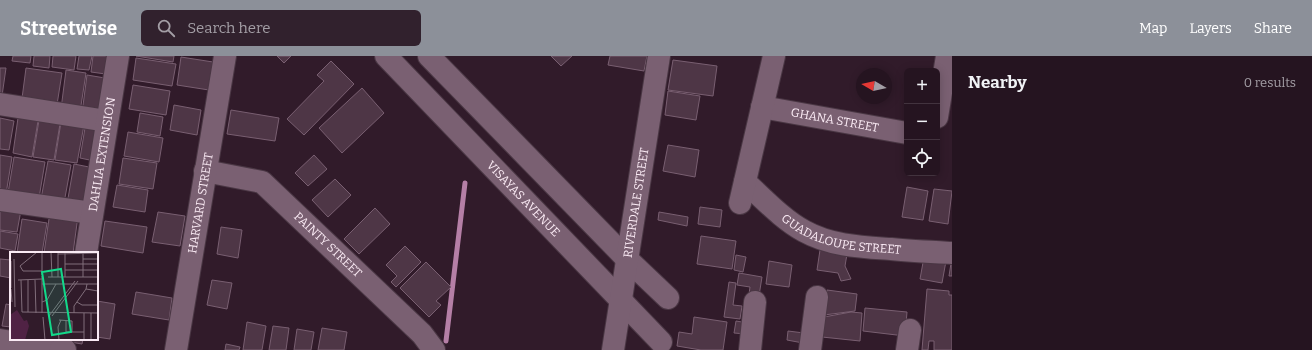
<!DOCTYPE html>
<html lang="en">
<head>
<meta charset="utf-8">
<style>
	:root { --surface:#251420; --page:#31212d; --text:#f1f3f6; --muted:#a39ea5; --line:#42333e; --accent:#8c9099 }
	body { margin:0; font-family:Bitter,serif; background:var(--page); color:var(--text) }
	.controls { position:absolute; right:12px; top:12px; display:grid; overflow:hidden; border-radius:6px; box-shadow:0 2px 10px #0003 }
	.controls button { width:36px; height:36px; display:grid; place-items:center; padding:0; border:0; border-bottom:1px solid var(--line); background:var(--surface); color:var(--text); font:20px sans-serif }
	.compass { position:absolute; left:856px; top:12px; width:36px; height:36px; border-radius:50%; background:var(--surface); box-shadow:0 2px 10px #0003; rotate:279deg }
	.list { margin:0; padding:0; list-style:none }
	h2 { display:flex; justify-content:space-between; align-items:center; height:52px; margin:0; padding:0 16px; font-size:17px }
	h2 small { font-size:13px; font-weight:400; color:var(--muted) }
	.icon { flex:none; width:22px; height:22px; fill:none; stroke:currentColor; stroke-width:2; stroke-linecap:round; stroke-linejoin:round }
	.map { position:relative; flex:none; width:952px; height:294px; overflow:hidden }
	header { display:flex; align-items:center; gap:24px; box-sizing:border-box; height:56px; padding:0 20px; background:var(--accent); color:#fff }
	header strong { font-size:19px }
	nav { display:flex; gap:22px; margin-inline-start:auto; font-size:14px }
	.search { width:280px; height:36px; background:var(--page); display:flex; align-items:center; gap:10px; box-sizing:border-box; padding:0 14px; border-radius:6px; color:var(--muted); font-size:15px }
	main { display:flex }
	aside { flex:1; background:var(--surface) }
	.map>svg:first-child { display:block }
	.lines { fill:none; stroke-linecap:round; stroke-linejoin:round }
	.stream { stroke:#b57fa6; stroke-width:5 }
	.building { fill:#4e3646; stroke:#795f71 }
	.minor-casing { stroke:#4a3744; stroke-width:24 }
	.minor { stroke:#7a6072; stroke-width:22 }
	.labels { text-anchor:middle; stroke-width:3; stroke-linejoin:round; paint-order:stroke }
	.street-label { font-size:12px; fill:#faeaf4; stroke:#261221 }
	.inset-road { fill:none; stroke:#816e7b; stroke-width:1 }
	.view { fill:#12d98a; fill-opacity:0.15; stroke:#12d98a; stroke-width:2 }
	.inset-edge { fill:none; stroke:#faeaf4; stroke-width:2 }
</style>
</head>
<body>
<header>
<strong>Streetwise</strong>
<div class="search"><svg class="icon" aria-label="search" viewBox="0 0 24 24"><circle cx="10" cy="10" r="6"/><path d="M15 15l6 6"/></svg>Search here</div>
<nav><a>Map</a><a>Layers</a><a>Share</a></nav>
</header>
<main>
<div class="map">
<svg width="952" height="294" viewBox="0 0 952 294">
	<rect width="100%" height="100%" fill="#311b2a"/>
	<g class="lines">
		<path class="stream" d="M 446,285 L 465,127"/>
	</g>
	<path class="building" d="M 13,0 L 31,0 L 30,7 L 12,5 Z
		M 34,0 L 50,0 L 49,12 L 33,10 Z
		M 53,0 L 76,0 L 74,14 L 52,11 Z
		M 79,0 L 92,0 L 89,14 L 77,13 Z
		M 93,0 L 115,0 L 113,19 L 91,16 Z
		M 136,0 L 174,0 L 173,6 Z
		M 277,0 L 291,0 L 284,7 Z
		M 551,0 L 572,0 L 561,10 Z
		M 610,0 L 647,0 L 644,15 L 608,9 Z
		M 181,1 L 213,6 L 209,34 L 177,29 Z
		M 136,2 L 176,8 L 172,30 L 133,24 Z
		M 673,4 L 717,10 L 713,40 L 668,34 Z
		M 331,5 L 354,28 L 304,79 L 287,63 L 324,25 L 317,19 Z
		M 0,12 L 6,12 L 2,40 L 0,40 Z
		M 26,12 L 62,17 L 56,55 L 21,50 Z
		M 66,14 L 86,17 L 80,56 L 61,53 Z
		M 87,19 L 111,23 L 106,61 L 82,57 Z
		M 133,29 L 170,35 L 166,59 L 129,53 Z
		M 362,32 L 384,57 L 342,97 L 319,72 Z
		M 668,35 L 700,40 L 696,64 L 665,59 Z
		M 174,49 L 201,54 L 197,79 L 170,74 Z
		M 231,54 L 279,62 L 275,85 L 227,78 Z
		M 140,57 L 163,61 L 160,80 L 137,76 Z
		M 0,62 L 14,65 L 9,94 L 0,93 Z
		M 18,62 L 38,65 L 32,101 L 13,97 Z
		M 39,64 L 60,68 L 54,104 L 33,101 Z
		M 61,66 L 84,69 L 77,107 L 55,104 Z
		M 85,72 L 104,75 L 99,106 L 80,102 Z
		M 128,76 L 163,82 L 159,106 L 124,100 Z
		M 668,89 L 699,94 L 695,121 L 663,115 Z
		M 0,99 L 12,101 L 6,138 L 0,137 Z
		M 314,99 L 327,113 L 308,130 L 295,117 Z
		M 14,101 L 45,106 L 39,142 L 8,137 Z
		M 123,102 L 157,107 L 153,133 L 119,128 Z
		M 48,105 L 71,109 L 64,147 L 41,143 Z
		M 74,108 L 99,113 L 92,152 L 67,148 Z
		M 335,123 L 351,139 L 328,161 L 312,144 Z
		M 117,129 L 148,134 L 145,156 L 113,151 Z
		M 907,131 L 928,135 L 923,164 L 902,161 Z
		M 934,133 L 952,135 L 948,168 L 929,165 Z
		M 0,151 L 21,154 L 17,176 L 0,174 Z
		M 700,151 L 722,154 L 720,171 L 698,168 Z
		M 375,152 L 390,168 L 359,198 L 344,183 Z
		M 50,156 L 78,160 L 73,197 L 44,197 Z
		M 158,156 L 185,160 L 180,190 L 152,186 Z
		M 659,156 L 688,161 L 687,170 L 658,164 Z
		M 22,163 L 47,167 L 42,197 L 17,197 Z
		M 105,165 L 147,171 L 143,197 L 101,190 Z
		M 221,171 L 242,174 L 238,202 L 217,198 Z
		M 0,175 L 18,178 L 15,195 L 0,192 Z
		M 701,180 L 736,185 L 732,213 L 697,208 Z
		M 405,190 L 421,206 L 396,231 L 391,226 L 397,220 L 386,209 Z
		M 820,194 L 847,198 L 845,210 L 851,223 L 841,225 L 838,217 L 817,214 Z
		M 736,199 L 746,201 L 743,216 L 734,214 Z
		M 924,201 L 946,205 L 942,227 L 920,223 Z
		M 952,201 L 952,220 L 949,220 Z
		M 0,203 L 11,204 L 11,222 L 0,220 Z
		M 769,205 L 792,209 L 789,231 L 766,228 Z
		M 426,206 L 451,231 L 436,245 L 441,249 L 429,261 L 400,232 Z
		M 739,217 L 762,221 L 758,246 L 748,245 L 750,231 L 737,229 Z
		M 212,224 L 232,227 L 227,253 L 207,249 Z
		M 729,226 L 736,227 L 733,249 L 742,250 L 740,263 L 724,261 Z
		M 927,233 L 949,235 L 949,239 L 952,239 L 952,294 L 934,294 L 934,285 L 929,285 L 928,294 L 922,294 Z
		M 827,234 L 857,238 L 855,255 L 824,259 Z
		M 136,236 L 172,242 L 169,264 L 132,258 Z
		M 97,245 L 115,248 L 110,283 L 97,281 Z
		M 6,248 L 11,249 L 11,271 L 2,270 Z
		M 865,252 L 907,256 L 905,280 L 863,275 Z
		M 851,256 L 862,257 L 860,285 L 822,281 L 824,261 Z
		M 694,261 L 727,266 L 723,294 L 701,294 L 677,290 L 679,276 L 692,278 Z
		M 736,265 L 748,267 L 746,278 L 734,277 Z
		M 247,266 L 266,270 L 262,294 L 243,294 Z
		M 273,270 L 289,272 L 286,294 L 269,294 Z
		M 322,272 L 347,276 L 344,294 L 318,294 Z
		M 297,273 L 314,276 L 311,294 L 294,294 Z
		M 788,275 L 804,277 L 803,287 L 787,284 Z
		M 64,283 L 83,283 L 82,288 L 64,285 Z
		M 226,288 L 240,291 L 239,294 L 225,294 Z"/>
	<g class="lines">
		<g class="minor-casing">
			<g id="minor">
				<path id="s1" d="M 386,0 L 661,286"/>
				<path d="M 429,0 L 627,203 L 668,242"/>
				<path d="M 0,48 L 107,65"/>
				<path id="s2" d="M 762,51 L 907,77"/>
				<path d="M 937,61 L 947,0"/>
				<path id="s3" d="M 205,115 L 262,126 L 422,278 L 434,294"/>
				<path id="s4" d="M 745,126 C 764,143 782,163 804,175 C 831,190 861,191 891,193 C 911,195 932,196 952,197"/>
				<path d="M 0,144 L 92,157"/>
				<path d="M 740,147 L 774,0"/>
				<path id="s5" d="M 86,197 L 118,0"/>
				<path d="M 0,284 L 44,291"/>
				<path d="M 61,293 L 65,294"/>
				<path id="s6" d="M 176,294 L 225,0"/>
				<path id="s7" d="M 613,294 L 659,0"/>
				<path d="M 750,294 L 755,246"/>
				<path d="M 810,294 L 817,241"/>
				<path d="M 907,294 L 910,274"/>
			</g>
		</g>
		<use href="#minor" class="minor"/>
	</g>
	<g class="labels">
		<g class="street-label">
			<text dy="4" stroke="none"><textPath href="#s2" startOffset="74">GHANA STREET</textPath></text>
			<text dy="4" stroke="none"><textPath href="#s5" startOffset="100">DAHLIA EXTENSION</textPath></text>
			<text dy="4" stroke="none"><textPath href="#s1" startOffset="198">VISAYAS AVENUE</textPath></text>
			<text dy="4" stroke="none"><textPath href="#s6" startOffset="149">HARVARD STREET</textPath></text>
			<text dy="4" stroke="none"><textPath href="#s7" startOffset="149">RIVERDALE STREET</textPath></text>
			<text dy="4" stroke="none"><textPath href="#s4" startOffset="114">GUADALOUPE STREET</textPath></text>
			<text dy="4" stroke="none"><textPath href="#s3" startOffset="149">PAINTY STREET</textPath></text>
		</g>
	</g>
	<g transform="translate(10 196)">
		<rect width="88" height="88" fill="#311b2a"/>
		<path d="M 7,58 L 14,69 L 17,68 L 19,74 L 15,88 L 0,88 L 0,63 Z" fill="#502244"/>
		<path class="inset-road" d="M 27,0 L 10,14 L 13,19 L 32,19M 41,0 L 42,25M 48,1 L 48,25M 55,1 L 55,25M 73,1 L 73,25M 48,2 L 88,1M 4,7 L 5,55M 73,7 L 88,7M 1,9 L 1,36M 55,12 L 88,12M 55,18 L 88,18M 32,23 L 32,0M 32,24 L 32,61M 38,25 L 88,25M 8,28 L 32,27M 11,28 L 12,60 L 88,61M 18,28 L 18,60M 25,28 L 26,61M 32,32 L 88,32M 1,37 L 2,50M 76,37 L 88,39M 32,50 L 37,48 L 46,32M 67,50 L 72,53 L 88,53M 64,61 L 64,54 L 76,37 L 77,32M 39,64 L 65,29M 42,64 L 68,29M 33,65 L 35,88M 49,68 L 62,69 L 62,80M 56,68 L 56,80 L 74,80M 49,88 L 48,75 L 51,68M 49,88 L 64,88M 74,88 L 74,61M 81,88 L 81,61"/>
		<path class="view" d="M 51,17 L 61,80 L 42,83 L 32,20 Z"/>
		<rect width="88" height="88" class="inset-edge"/>
	</g>
</svg>
<div class="controls">
<button>+</button>
<button>−</button>
<button><svg class="icon" aria-label="locate" viewBox="0 0 24 24"><circle cx="12" cy="12" r="6"/><path d="M12 2v4M12 18v4M2 12h4M18 12h4"/></svg></button>
</div>
<svg class="compass" viewBox="-18 -18 36 36"><path d="M0-13l5 13h-10z" fill="#e53935"/><path d="M0 13l5-13h-10z" fill="#a39ea5"/></svg>
</div>
<aside>
<h2>Nearby<small>0 results</small></h2>
<ul class="list">
</ul>
</aside>
</main>
</body>
</html>
